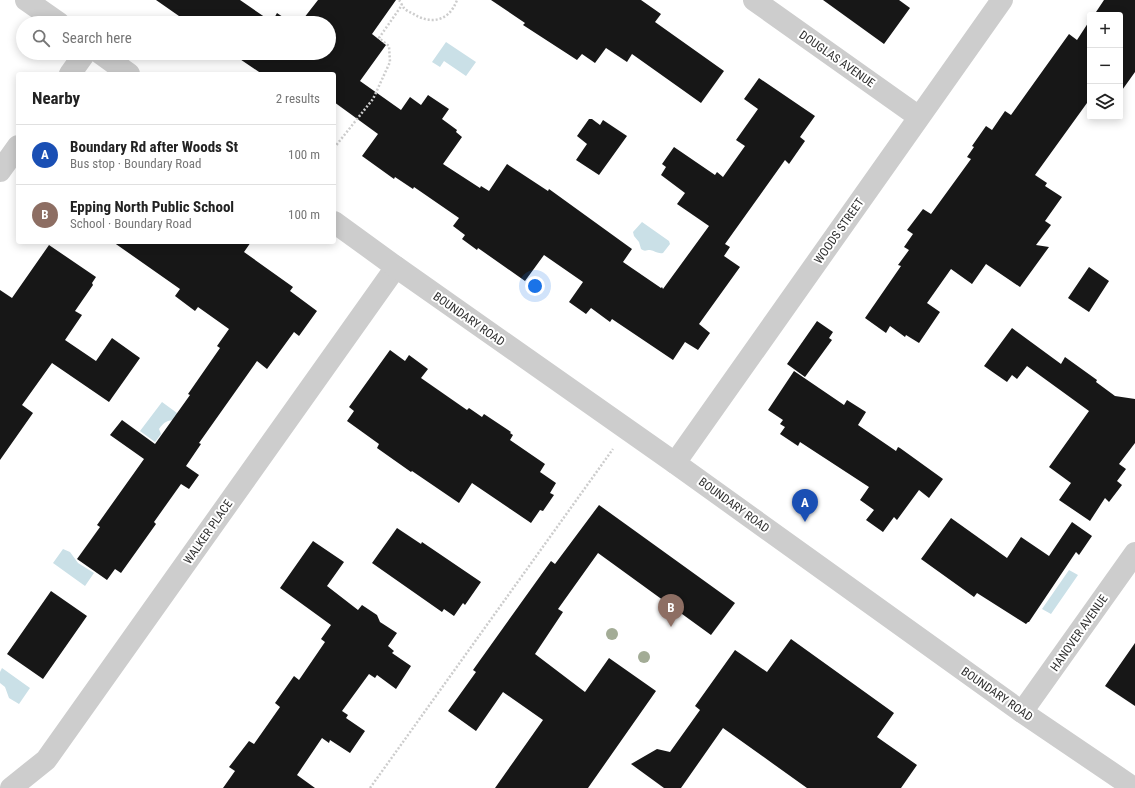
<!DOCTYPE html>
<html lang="en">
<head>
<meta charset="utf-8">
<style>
	:root { --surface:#fff; --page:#f2f2f2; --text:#222; --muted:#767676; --line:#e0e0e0; --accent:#d6435e }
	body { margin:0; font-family:"Roboto Condensed",sans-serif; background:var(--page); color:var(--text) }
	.controls { position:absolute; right:12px; top:12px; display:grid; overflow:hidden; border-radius:4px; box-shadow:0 2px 10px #0003 }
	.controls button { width:36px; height:36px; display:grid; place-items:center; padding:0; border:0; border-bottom:1px solid var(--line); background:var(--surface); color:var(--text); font:20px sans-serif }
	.you { position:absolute; left:535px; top:286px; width:14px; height:14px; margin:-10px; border:3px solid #fff; border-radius:50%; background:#1a73e8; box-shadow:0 0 0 6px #1a73e833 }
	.badge { display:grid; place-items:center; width:26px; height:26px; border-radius:50%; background:var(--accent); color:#fff; font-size:13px; font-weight:700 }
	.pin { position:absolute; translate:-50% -33px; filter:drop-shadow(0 1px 2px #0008) }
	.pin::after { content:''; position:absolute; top:21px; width:14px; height:12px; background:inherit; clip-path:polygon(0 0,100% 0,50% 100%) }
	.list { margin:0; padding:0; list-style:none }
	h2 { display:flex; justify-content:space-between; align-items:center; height:52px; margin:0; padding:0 16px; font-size:17px }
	h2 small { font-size:13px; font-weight:400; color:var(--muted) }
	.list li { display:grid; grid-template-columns:26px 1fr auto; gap:12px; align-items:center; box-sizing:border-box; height:60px; padding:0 16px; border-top:1px solid var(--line) }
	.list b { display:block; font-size:15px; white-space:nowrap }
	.list p { margin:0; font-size:13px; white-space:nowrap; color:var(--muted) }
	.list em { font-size:13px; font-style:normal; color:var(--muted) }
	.icon { flex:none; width:22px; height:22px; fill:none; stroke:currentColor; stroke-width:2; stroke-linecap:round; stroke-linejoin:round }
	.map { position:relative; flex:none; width:1135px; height:788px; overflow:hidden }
	.search { position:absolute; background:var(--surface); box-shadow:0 2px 10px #0003; left:16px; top:16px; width:320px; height:44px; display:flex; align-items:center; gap:10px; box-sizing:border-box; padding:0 14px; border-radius:22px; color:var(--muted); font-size:15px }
	.panel { position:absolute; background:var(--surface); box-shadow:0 2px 10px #0003; left:16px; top:72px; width:320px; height:172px; border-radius:4px }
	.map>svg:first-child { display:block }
	.water { fill:#cae0e7 }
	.building { fill:#171717 }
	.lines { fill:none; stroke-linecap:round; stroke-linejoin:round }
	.path { stroke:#cdcdcd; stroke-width:2.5; stroke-dasharray:2 2; stroke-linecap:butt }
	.minor { stroke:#cdcdcd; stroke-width:22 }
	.tertiary { stroke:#cdcdcd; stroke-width:22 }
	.tree { fill:#a3ac96 }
	.labels { text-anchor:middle; stroke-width:4; stroke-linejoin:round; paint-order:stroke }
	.street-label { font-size:12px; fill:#303030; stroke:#fff }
</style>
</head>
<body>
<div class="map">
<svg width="1135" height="788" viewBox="0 0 1135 788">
	<rect width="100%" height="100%" fill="#fff"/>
	<path class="water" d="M 446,42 L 476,62 L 466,76 L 444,61 L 440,67 L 432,62 Z
		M 642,222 L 669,241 L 670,244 L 663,253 C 658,254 655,251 650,250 C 646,250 645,252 641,249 L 639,242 L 634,236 L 633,232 Z
		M 162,402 L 177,413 L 176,420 C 167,420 164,422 159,429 L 161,434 L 155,442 L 140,431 Z
		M 63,549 L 70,552 L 78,563 L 94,573 L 85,586 L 53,563 Z
		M 1069,570 L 1078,575 L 1051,614 L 1042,609 Z
		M 2,668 L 30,688 L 19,704 L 9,698 L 5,687 L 0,683 L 0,672 Z"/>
	<path class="building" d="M 156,0 L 240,0 L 272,22 L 277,13 L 292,23 L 189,23 Z
		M 318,0 L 396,0 L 372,34 L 386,45 L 360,81 L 401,110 L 410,97 L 421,105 L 428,95 L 449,109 L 442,119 L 457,130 L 456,132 L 462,137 L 443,164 L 480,188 L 481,186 L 489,191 L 507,164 L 548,191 L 549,189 L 632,249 L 623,262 L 661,288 L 662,287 L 663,289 L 709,226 L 677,204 L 685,193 L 661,175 L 666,167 L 662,164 L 674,147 L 715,175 L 717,172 L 723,177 L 745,146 L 736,140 L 758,109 L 744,99 L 759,78 L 815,116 L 800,137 L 805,141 L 789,164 L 785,160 L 725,244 L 730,247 L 724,256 L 740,267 L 699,324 L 710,333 L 698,350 L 685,342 L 673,360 L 612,319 L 610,322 L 591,308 L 586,314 L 569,302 L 583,282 L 544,255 L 525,281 L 478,248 L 477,250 L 462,239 L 465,235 L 453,226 L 459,218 L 414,187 L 413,189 L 395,177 L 394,179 L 362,156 L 378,134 L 334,102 L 334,74 L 262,74 L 231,53 L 329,53 L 329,23 L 300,23 Z
		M 491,0 L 641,0 L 661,14 L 655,22 L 724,71 L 701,103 L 632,54 L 627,62 L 606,48 L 595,63 L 582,54 L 577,60 L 523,25 L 525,23 Z
		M 823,0 L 899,0 L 910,8 L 884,44 Z
		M 1104,0 L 1135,0 L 1135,72 L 1120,93 L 1120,15 L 1094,15 Z
		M 1090,20 L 1090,106 L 1087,103 L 1035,175 L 1047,183 L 1045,186 L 1062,197 L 1045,221 L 1051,225 L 1036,245 L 1049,247 L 1020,287 L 986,264 L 972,284 L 951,269 L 927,303 L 940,312 L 919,343 L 906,335 L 905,337 L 890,326 L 886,333 L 865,318 L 901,266 L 898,265 L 909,250 L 904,247 L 913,234 L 907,230 L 923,209 L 931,214 L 971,159 L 967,157 L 974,147 L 972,146 L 986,126 L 992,130 L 1005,111 L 1011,115 L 1069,34 L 1077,40 Z
		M 589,119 L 592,119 L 600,125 L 603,120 L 627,136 L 599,175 L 576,160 L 587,144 L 577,136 Z
		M 113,242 L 251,242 L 244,252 L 293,287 L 290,291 L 317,311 L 299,336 L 294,332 L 267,369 L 257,361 L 199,443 L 201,444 L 186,466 L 199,475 L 189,489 L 181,484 L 154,522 L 156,524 L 121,573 L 115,569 L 107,580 L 77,559 L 100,527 L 97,525 L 144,459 L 110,435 L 122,420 L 155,444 L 190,395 L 188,394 L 220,348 L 217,346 L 229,329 L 198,307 L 195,311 L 175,296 L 180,289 Z
		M 49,245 L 96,277 L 92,283 L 93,285 L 75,311 L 82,315 L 65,340 L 96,361 L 112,338 L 140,358 L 109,402 L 52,363 L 22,405 L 33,413 L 0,460 L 0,290 L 12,298 Z
		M 1089,267 L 1109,281 L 1089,312 L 1068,298 Z
		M 817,321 L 833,332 L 829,338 L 832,340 L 805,377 L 787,364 Z
		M 1012,328 L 1061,364 L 1065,357 L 1097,380 L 1096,382 L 1115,396 L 1135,399 L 1135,443 L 1119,464 L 1126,469 L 1117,481 L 1122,485 L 1109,502 L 1105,498 L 1090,521 L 1059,500 L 1071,483 L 1049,467 L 1089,411 L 1027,366 L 1017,379 L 1012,375 L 1007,382 L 984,366 Z
		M 390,350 L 405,361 L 409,355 L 428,369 L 421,378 L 467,410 L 469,408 L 482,417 L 484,414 L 511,432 L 510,433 L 513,435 L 510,440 L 545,464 L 540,472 L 556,483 L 550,493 L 554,495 L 543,511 L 540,510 L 531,523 L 472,483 L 459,503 L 412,471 L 411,472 L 377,448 L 379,444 L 347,421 L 354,411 L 349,407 Z
		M 794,371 L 844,405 L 847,400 L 866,412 L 858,425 L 896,451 L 898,447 L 900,448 L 943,479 L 929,498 L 919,490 L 897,520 L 894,517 L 883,532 L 866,520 L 874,510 L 860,500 L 869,487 L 800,442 L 798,446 L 780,434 L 785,427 L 780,424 L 783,420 L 768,410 Z
		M 599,505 L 735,603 L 711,635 L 598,553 L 558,609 L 563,612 L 535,654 L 585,692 L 609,658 L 656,691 L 588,788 L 495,788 L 543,720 L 503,692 L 476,731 L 448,711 L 476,672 L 473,670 L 551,561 L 555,564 Z
		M 951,518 L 1007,558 L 1021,537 L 1049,556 L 1072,522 L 1092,536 L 1079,555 L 1076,552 L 1029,622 L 1028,622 L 1026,624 L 977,593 L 974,597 L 921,559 Z
		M 397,528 L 421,544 L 422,542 L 481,582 L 465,605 L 463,603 L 454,616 L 444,609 L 442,612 L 372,563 Z
		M 313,541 L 344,562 L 327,586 L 358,610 L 362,605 L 377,615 L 380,622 L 397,633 L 388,646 L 394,651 L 392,653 L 411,666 L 396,689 L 377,675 L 375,678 L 369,674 L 342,711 L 348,715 L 346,718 L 365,731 L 350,753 L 330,740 L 329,743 L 322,738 L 297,775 L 315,788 L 223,788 L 235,771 L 229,767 L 249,741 L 254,744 L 280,707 L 275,703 L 294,676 L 299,680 L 325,642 L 321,639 L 331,625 L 280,588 Z
		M 51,591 L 87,616 L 43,679 L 7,654 Z
		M 791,639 L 894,713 L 877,737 L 917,765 L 901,788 L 807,788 L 723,728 L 681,788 L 664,788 L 631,764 L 657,749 L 670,752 L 700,710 L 695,706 L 735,650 L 767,672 Z
		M 1135,643 L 1135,706 L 1105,686 Z"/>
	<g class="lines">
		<path class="path" d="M 399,0 C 401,2 402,6 404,8 C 406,10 409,12 412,13 C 430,25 449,22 457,0
			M 334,148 L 373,99 L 390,62 L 389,46 L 379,38 L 402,5
			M 370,788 L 613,449"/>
		<path class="minor" d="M 754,0 L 919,117
			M 70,74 L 85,53
			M 0,171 L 18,146
			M 675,463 L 1002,0
			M 1022,712 L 1135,553
			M 11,788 L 46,760 L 396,267"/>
		<path class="tertiary" d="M 26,0 L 59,23
			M 100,53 L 129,74
			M 334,222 L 396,267 L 675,463 L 1022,712 L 1134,788"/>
	</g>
	<g class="tree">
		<circle cx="612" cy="634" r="6"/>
		<circle cx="644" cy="657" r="6"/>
	</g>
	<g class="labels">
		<g class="street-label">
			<text transform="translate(837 59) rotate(35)" y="4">DOUGLAS AVENUE</text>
			<text transform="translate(839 231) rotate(-55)" y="4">WOODS STREET</text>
			<text transform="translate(469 319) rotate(35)" y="4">BOUNDARY ROAD</text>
			<text transform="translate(734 505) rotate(36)" y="4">BOUNDARY ROAD</text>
			<text transform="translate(208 532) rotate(-55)" y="4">WALKER PLACE</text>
			<text transform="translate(1079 633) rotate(-55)" y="4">HANOVER AVENUE</text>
			<text transform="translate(997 694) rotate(35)" y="4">BOUNDARY ROAD</text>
		</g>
	</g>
</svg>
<div class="controls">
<button>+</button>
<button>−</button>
<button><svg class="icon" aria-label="layers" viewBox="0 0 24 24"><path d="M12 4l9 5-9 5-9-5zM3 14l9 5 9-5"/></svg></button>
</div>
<div class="you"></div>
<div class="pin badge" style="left:805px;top:522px;background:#1a4fb4">A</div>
<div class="pin badge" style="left:671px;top:627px;background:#8d6e63">B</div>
<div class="search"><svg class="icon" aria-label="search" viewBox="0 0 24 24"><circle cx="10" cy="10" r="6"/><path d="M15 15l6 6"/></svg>Search here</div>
<section class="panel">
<h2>Nearby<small>2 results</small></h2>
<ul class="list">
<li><span class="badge" style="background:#1a4fb4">A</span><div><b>Boundary Rd after Woods St</b><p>Bus stop · Boundary Road</p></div><em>100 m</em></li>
<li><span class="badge" style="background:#8d6e63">B</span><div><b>Epping North Public School</b><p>School · Boundary Road</p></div><em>100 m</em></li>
</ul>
</section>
</div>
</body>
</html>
